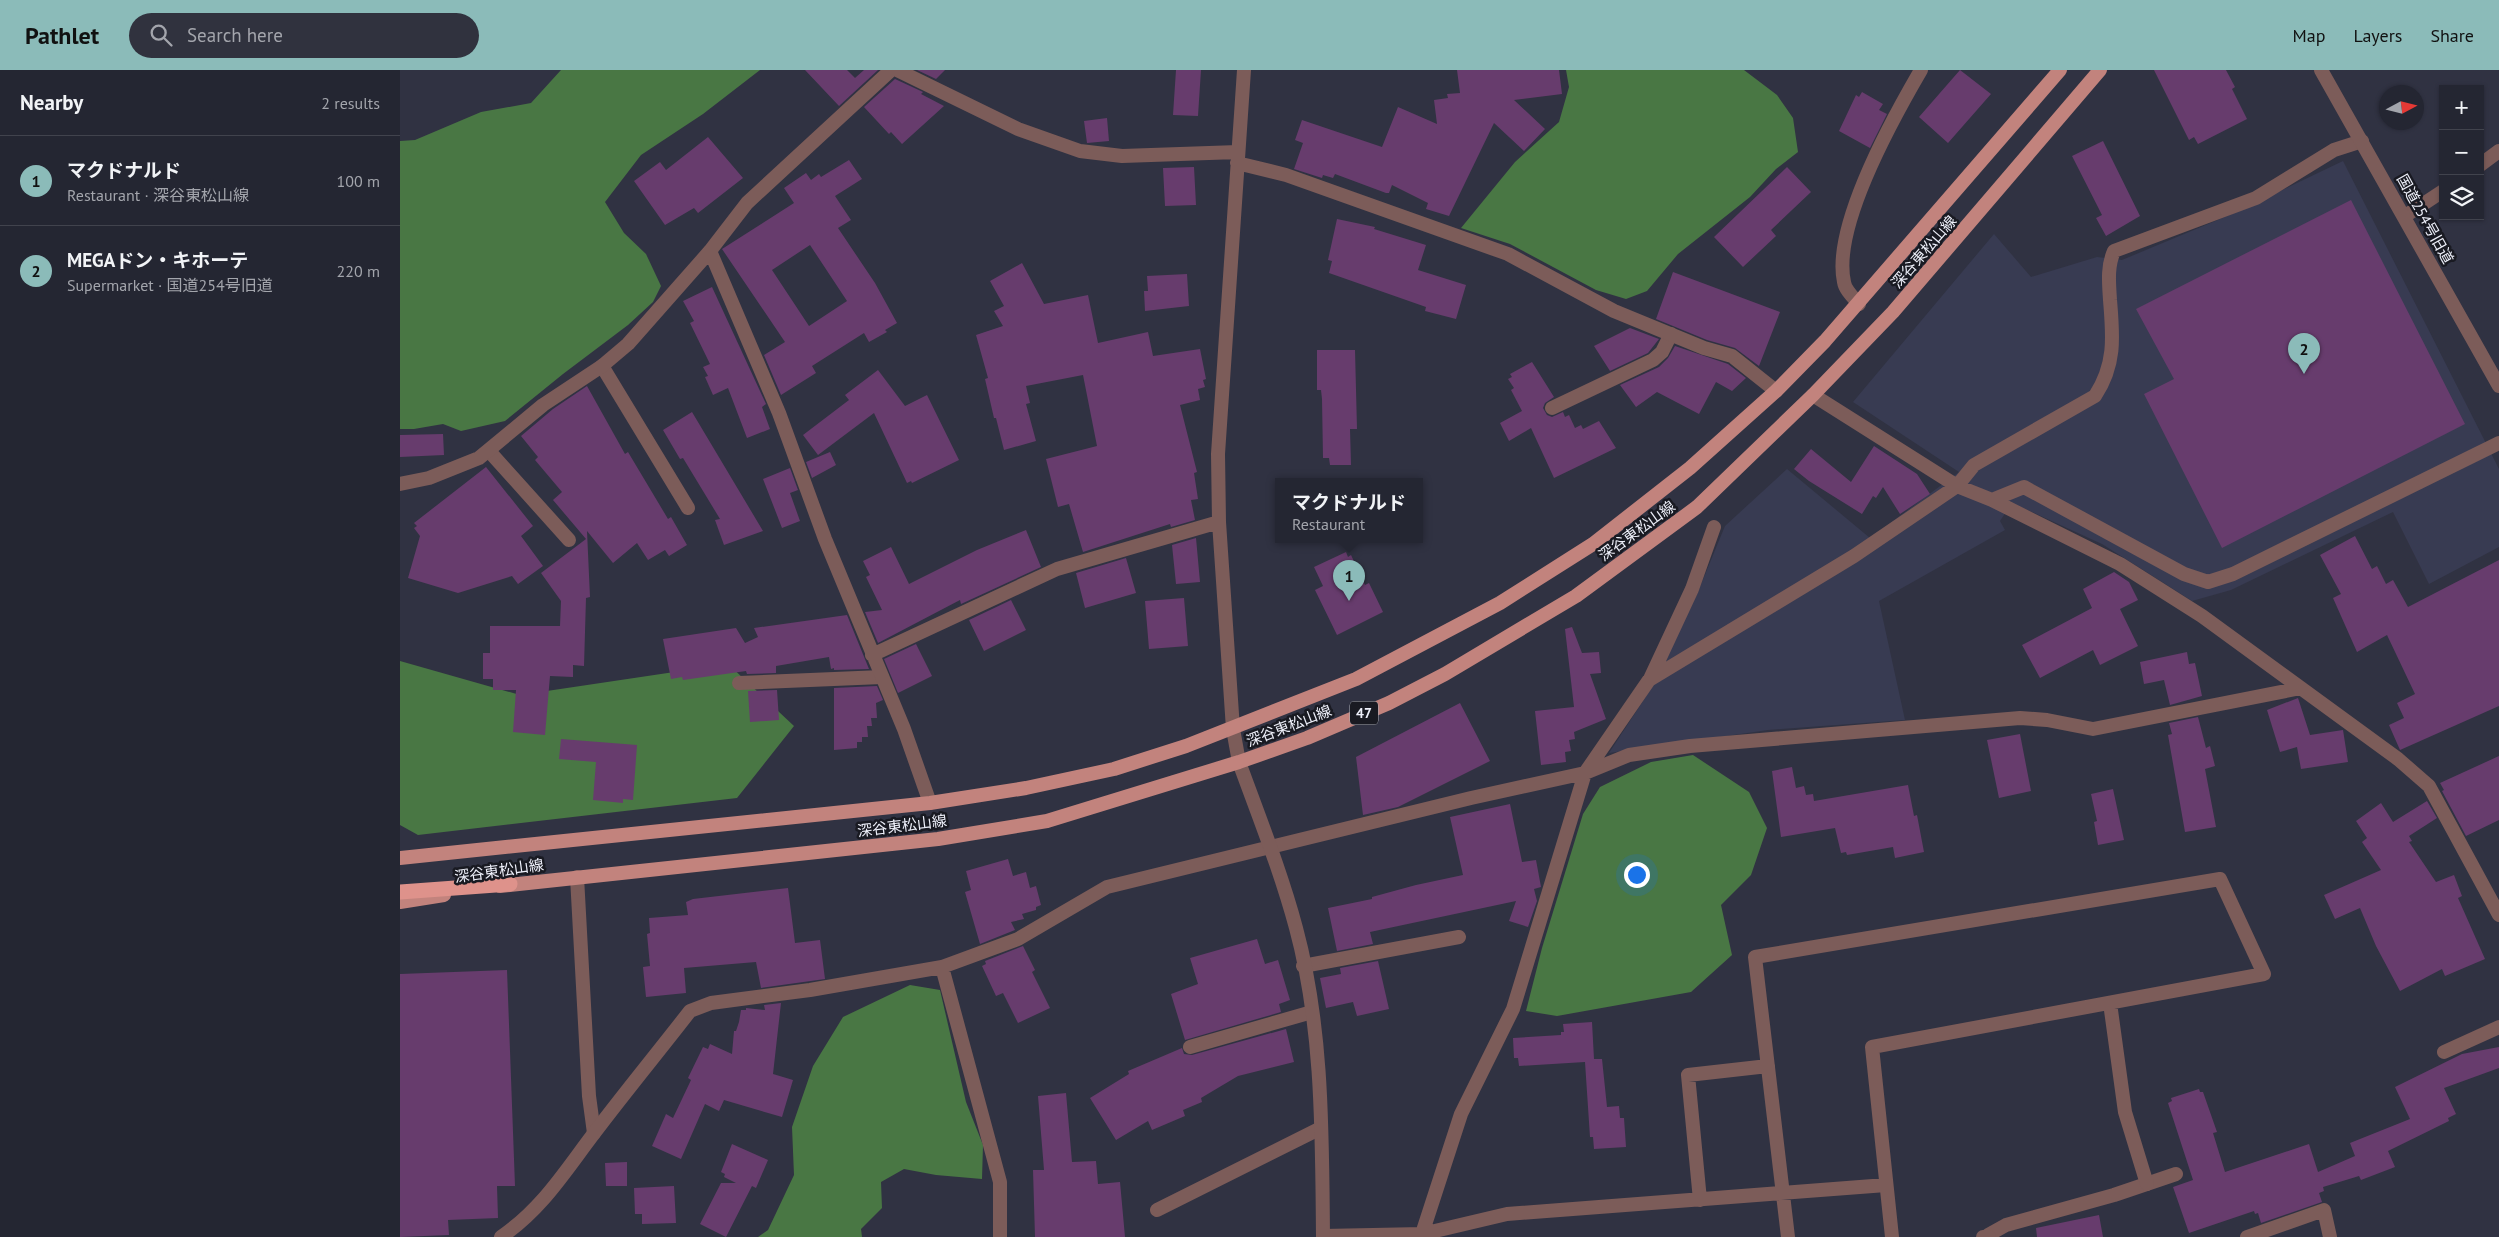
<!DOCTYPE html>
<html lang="en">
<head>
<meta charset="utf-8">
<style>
	:root { --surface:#242632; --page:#30323e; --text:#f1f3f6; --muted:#a3a5ac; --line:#41434d; --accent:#8bbbb9 }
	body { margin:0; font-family:"PT Sans","Noto Sans JP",sans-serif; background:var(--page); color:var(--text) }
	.controls { position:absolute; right:15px; top:15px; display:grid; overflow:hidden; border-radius:0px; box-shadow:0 1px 4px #0004 }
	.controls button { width:45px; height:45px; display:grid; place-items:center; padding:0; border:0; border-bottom:1px solid var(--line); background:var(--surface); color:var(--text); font:25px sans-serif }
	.compass { position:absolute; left:1979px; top:15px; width:45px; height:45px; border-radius:50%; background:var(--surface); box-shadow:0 1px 4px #0004; rotate:83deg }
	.you { position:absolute; left:1236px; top:804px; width:18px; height:18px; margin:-12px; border:4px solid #fff; border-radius:50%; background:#1a73e8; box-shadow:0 0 0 8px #1a73e833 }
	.badge { display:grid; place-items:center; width:32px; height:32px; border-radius:50%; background:var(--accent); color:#111; font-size:16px; font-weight:700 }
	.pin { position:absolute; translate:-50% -41px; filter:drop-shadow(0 1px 2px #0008) }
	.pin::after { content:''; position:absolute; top:26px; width:18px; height:15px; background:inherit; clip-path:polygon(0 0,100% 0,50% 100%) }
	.popup { position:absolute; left:875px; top:408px; width:148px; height:65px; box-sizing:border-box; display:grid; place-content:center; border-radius:0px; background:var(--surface); filter:drop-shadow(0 1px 4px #0005); font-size:16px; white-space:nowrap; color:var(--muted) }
	.popup b { font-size:19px; color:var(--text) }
	.popup::after { content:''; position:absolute; left:50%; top:100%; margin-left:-10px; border:10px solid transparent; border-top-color:var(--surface) }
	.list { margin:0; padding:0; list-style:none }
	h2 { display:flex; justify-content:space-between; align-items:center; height:65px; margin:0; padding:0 20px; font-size:21px }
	h2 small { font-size:16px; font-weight:400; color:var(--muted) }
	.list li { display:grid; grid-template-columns:32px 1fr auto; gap:15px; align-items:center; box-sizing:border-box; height:90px; padding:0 20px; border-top:1px solid var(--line) }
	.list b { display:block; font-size:19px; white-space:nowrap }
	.list p { margin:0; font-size:16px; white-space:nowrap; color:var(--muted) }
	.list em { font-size:16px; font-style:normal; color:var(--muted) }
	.icon { flex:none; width:28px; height:28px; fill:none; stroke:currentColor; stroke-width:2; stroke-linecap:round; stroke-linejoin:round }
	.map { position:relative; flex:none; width:2099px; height:1167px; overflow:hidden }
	header { display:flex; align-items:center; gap:30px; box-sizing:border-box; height:70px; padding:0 25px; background:var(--accent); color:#111 }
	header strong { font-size:24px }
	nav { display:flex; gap:28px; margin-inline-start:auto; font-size:18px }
	.search { width:350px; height:45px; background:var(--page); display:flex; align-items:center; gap:12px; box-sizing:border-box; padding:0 18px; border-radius:28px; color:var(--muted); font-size:19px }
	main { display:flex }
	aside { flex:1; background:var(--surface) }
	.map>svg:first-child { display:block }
	.built { fill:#383b52 }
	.forest { fill:#497744 }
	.building { fill:#673c6d; fill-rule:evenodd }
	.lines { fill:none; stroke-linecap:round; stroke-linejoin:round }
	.service { stroke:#7c5c59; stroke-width:14 }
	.minor { stroke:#7c5c59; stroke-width:14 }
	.tertiary { stroke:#7c5c59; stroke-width:14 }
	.primary { stroke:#c2837d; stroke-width:14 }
	.motorway { stroke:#de928b; stroke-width:15 }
	.labels { text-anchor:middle; stroke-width:5; stroke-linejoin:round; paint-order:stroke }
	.shield { fill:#191a22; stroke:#aeb0b9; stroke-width:1 }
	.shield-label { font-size:14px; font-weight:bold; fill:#eef0fa }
	.street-label { font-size:15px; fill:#eef0fa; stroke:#191a22 }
</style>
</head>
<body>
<header>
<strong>Pathlet</strong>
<div class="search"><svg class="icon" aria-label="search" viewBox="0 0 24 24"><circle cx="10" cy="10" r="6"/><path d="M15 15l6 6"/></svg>Search here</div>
<nav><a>Map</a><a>Layers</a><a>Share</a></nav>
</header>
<main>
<aside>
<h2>Nearby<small>2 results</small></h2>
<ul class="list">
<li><span class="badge">1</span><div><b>マクドナルド</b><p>Restaurant · 深谷東松山線</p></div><em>100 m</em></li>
<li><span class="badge">2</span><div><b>MEGAドン・キホーテ</b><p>Supermarket · 国道254号旧道</p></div><em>220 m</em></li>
</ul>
</aside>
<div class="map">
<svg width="2099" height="1167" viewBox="0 0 2099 1167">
	<rect width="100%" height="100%" fill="#303242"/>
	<path class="built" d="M 1943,91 L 2099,399 L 2099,477 L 2029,514 L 1993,442 L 1831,520 L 1792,531 L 1702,474 L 1612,433 L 1600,451 L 1605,460 L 1479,531 L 1505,650 L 1368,660 L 1209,683 L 1245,628 L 1269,582 L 1297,524 L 1325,456 L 1387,399 L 1470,468 L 1559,402 L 1453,332 L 1594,164 L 1631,207 L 1697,187 L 1722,190 L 1832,144 Z"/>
	<path class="forest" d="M 161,0 L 360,0 L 303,44 L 241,85 L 205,132 L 224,163 L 246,184 L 261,216 L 253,232 L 228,255 L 163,304 L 105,351 L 61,361 L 43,354 L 14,359 L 0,359 L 0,71 L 15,70 L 81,42 L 131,33 Z
		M 1166,0 L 1344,0 L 1377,25 L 1393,48 L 1398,82 L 1376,99 L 1350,127 L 1278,184 L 1247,221 L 1226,229 L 1196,220 L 1110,174 L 1061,158 L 1115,92 L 1159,52 L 1169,17 Z
		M 0,591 L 120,625 L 328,594 L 394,656 L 337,728 L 18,765 L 0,755 Z
		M 1293,685 L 1349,722 L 1367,758 L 1351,805 L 1321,835 L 1332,885 L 1291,922 L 1157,946 L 1126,941 L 1142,878 L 1183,744 L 1200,717 L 1251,692 Z
		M 510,915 L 540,920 L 566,1032 L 583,1075 L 582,1109 L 536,1105 L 504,1099 L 481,1112 L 482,1138 L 461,1159 L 462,1167 L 358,1167 L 368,1160 L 394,1105 L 392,1057 L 413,996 L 443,947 Z"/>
	<path class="building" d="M 405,0 L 447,0 L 455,8 L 464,0 L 478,0 L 439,36 Z
		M 517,0 L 545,0 L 536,9 Z
		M 776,0 L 801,0 L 798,46 L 773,45 Z
		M 1057,0 L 1159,0 L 1162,24 L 1114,30 L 1145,59 L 1124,81 L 1094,53 L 1049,146 L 1026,139 L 1028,133 L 992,115 L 989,123 L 986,123 L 935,104 L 933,108 L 923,105 L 922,108 L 894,99 L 903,73 L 895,70 L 902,50 L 982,77 L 998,37 L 1037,54 L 1034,30 L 1048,28 L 1047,24 L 1060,23 Z
		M 1560,0 L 1591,24 L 1548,73 L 1519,47 Z
		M 1754,0 L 1826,0 L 1835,17 L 1832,19 L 1847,49 L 1798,74 L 1794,67 L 1789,70 Z
		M 495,9 L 523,22 L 521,24 L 544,36 L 502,74 L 491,62 L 489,64 L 464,37 Z
		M 1462,22 L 1483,34 L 1479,40 L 1487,44 L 1470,78 L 1439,61 L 1456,25 L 1459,27 Z
		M 707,48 L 709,71 L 687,73 L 684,51 Z
		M 308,67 L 343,108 L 298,143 L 294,138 L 265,155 L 234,111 L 260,92 L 266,100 Z
		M 1703,71 L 1740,146 L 1706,166 L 1696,148 L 1702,145 L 1672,86 Z
		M 449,90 L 462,109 L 435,126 L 451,150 L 438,158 L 475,213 L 497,253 L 485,260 L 487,262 L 469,272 L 464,263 L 412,296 L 416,303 L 381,325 L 364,285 L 385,272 L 322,179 L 394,133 L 384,118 L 406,103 L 411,110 L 419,104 L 421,107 ZM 410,175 L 447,231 L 409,256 L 372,200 Z
		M 794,97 L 796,135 L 765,136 L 763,98 Z
		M 1387,97 L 1411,122 L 1371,160 L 1376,166 L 1343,197 L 1314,167 Z
		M 1951,130 L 2065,354 L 1822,478 L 1744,324 L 1774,309 L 1736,239 Z
		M 937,149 L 975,157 L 974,159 L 1026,175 L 1018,200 L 1066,215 L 1056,249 L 1025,241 L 1026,237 L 929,203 L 932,191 L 928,190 Z
		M 622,193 L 644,234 L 688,225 L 698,273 L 748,262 L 753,286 L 800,279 L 806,309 L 803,310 L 805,317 L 798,319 L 800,330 L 780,335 L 797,402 L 794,403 L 798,429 L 791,430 L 795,450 L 771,457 L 770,454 L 683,482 L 669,434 L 658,437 L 646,389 L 697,376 L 683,305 L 626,316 L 630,333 L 626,334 L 636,371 L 604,380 L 596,348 L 594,348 L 585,309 L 588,308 L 576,265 L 603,256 L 594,241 L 604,236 L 590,211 Z
		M 1273,202 L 1380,242 L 1359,296 L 1335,278 L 1307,270 L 1256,249 Z
		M 787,204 L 789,236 L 745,241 L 744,221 L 748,221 L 747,206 Z
		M 312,217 L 366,334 L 362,337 L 370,359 L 347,368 L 328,318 L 313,325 L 305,307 L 308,306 L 303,297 L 310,294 L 290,253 L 294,251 L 283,231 Z
		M 1230,258 L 1259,269 L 1248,283 L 1210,301 L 1194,276 Z
		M 1275,276 L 1328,294 L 1346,308 L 1332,321 L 1316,312 L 1299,344 L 1257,322 L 1236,337 L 1220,315 L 1259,297 L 1268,288 Z
		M 917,280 L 955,280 L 957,359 L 950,359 L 951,395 L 930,395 L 929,388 L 923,388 L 922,329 L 921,320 L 917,320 Z
		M 1132,292 L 1154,327 L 1145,333 L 1143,338 L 1147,345 L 1152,347 L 1163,342 L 1165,347 L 1169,345 L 1175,358 L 1181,355 L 1183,359 L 1199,351 L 1216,378 L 1154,408 L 1131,358 L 1109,371 L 1100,353 L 1122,341 L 1111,320 L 1114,318 L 1108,309 L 1112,307 L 1110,304 Z
		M 478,300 L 505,336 L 527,325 L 559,390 L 512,413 L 511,411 L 507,413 L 474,343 L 418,385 L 403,365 L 449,330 L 445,325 Z
		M 187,316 L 225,384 L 228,382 L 268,449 L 271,447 L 287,475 L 269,486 L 265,480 L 248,490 L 237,473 L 213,493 L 187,461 L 190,527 L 186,528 L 184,596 L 173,595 L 173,607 L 150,606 L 145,665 L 113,662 L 116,620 L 93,620 L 93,609 L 83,609 L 83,583 L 90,583 L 90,556 L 160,556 L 161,531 L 141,503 L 186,469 L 153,430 L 162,422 L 135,390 L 138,387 L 121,366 L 153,339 Z
		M 292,342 L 363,461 L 324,475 L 315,450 L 320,449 L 283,388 L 280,389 L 263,360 Z
		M 43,364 L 44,385 L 0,387 L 0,365 Z
		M 1474,376 L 1517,404 L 1530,424 L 1500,444 L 1483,417 L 1476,428 L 1473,426 L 1462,444 L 1409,411 L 1394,399 L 1411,379 L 1451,412 Z
		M 430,382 L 436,395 L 412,408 L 406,392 Z
		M 86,397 L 133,456 L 121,466 L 143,496 L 118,514 L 112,506 L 58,523 L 8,508 L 20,466 L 14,458 L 17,456 L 14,453 Z
		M 390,398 L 398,420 L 390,423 L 400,451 L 382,458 L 363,409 Z
		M 626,460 L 641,497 L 561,534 L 560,530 L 478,573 L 465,542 L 482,540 L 466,507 L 470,505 L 463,491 L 491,477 L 509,514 L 577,480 Z
		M 1955,466 L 1972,499 L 1977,496 L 1986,514 L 1993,510 L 2008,537 L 2099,490 L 2099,636 L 2000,680 L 1989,655 L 2004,648 L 1997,633 L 2015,624 L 1987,565 L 1957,582 L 1933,528 L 1941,524 L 1920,485 Z
		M 796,468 L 800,512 L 776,514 L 772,475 Z
		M 946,482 L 948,487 L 951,485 L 965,515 L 969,513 L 983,542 L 937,565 L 915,520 L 923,516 L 914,497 Z
		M 726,488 L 736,523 L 685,538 L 676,503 Z
		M 1714,502 L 1729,512 L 1738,530 L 1720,539 L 1738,576 L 1700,595 L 1693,580 L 1640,608 L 1622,575 L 1692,538 L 1683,519 Z
		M 784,528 L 788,576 L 749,579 L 745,531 Z
		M 611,530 L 626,560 L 584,581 L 569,550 Z
		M 447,545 L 469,599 L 434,600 L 434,598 L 431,599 L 429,587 L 376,596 L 376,603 L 347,604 L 346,601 L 283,610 L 282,607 L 271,609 L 263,569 L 336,558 L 345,573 L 358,567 L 354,558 Z
		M 1172,557 L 1182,583 L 1199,582 L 1201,603 L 1190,604 L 1206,649 L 1174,662 L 1175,669 L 1169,670 L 1171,681 L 1165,682 L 1166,692 L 1141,695 L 1135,641 L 1174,637 L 1165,559 Z
		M 516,574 L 532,606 L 498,623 L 484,589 Z
		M 1787,582 L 1789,594 L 1795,593 L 1802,626 L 1770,635 L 1764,610 L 1744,614 L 1740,592 Z
		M 477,616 L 483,630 L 476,633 L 477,648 L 471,648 L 472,656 L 467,656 L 468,667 L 462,667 L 462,672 L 457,672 L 457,678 L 434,680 L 434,618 Z
		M 377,620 L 379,650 L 350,652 L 348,621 Z
		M 1898,628 L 1910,665 L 1943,660 L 1948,692 L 1901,699 L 1897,677 L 1880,682 L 1867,640 Z
		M 1060,633 L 1090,691 L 998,737 L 963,745 L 956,687 Z
		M 1798,647 L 1806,678 L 1810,676 L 1815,696 L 1805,699 L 1816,757 L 1785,762 L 1768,665 L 1772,664 L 1769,653 Z
		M 1620,664 L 1631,721 L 1599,728 L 1587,670 Z
		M 161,669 L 237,675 L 233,730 L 223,729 L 223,733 L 193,730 L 196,692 L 159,689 Z
		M 2099,686 L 2099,750 L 2066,766 L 2042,721 L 2044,720 L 2040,713 Z
		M 1392,697 L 1396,718 L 1404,716 L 1406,725 L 1413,724 L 1414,731 L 1508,715 L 1514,746 L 1517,745 L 1524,782 L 1495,788 L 1493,777 L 1447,785 L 1446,782 L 1441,783 L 1435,758 L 1381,767 L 1372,701 Z
		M 1713,719 L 1724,770 L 1698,775 L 1694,752 L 1697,751 L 1691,724 Z
		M 2027,731 L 2037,748 L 2009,766 L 2012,771 L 2009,772 L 2036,812 L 2054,805 L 2062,826 L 2058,828 L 2085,889 L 2045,906 L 2042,899 L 2000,921 L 1976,876 L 1960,838 L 1935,849 L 1924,825 L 1981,800 L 1962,772 L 1967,768 L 1956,751 L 1981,733 L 1993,752 Z
		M 1110,734 L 1122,792 L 1136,790 L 1141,817 L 1134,819 L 1137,831 L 1128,857 L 1109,851 L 1116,831 L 970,862 L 973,874 L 937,881 L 928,838 L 972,829 L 972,827 L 1016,815 L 1063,805 L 1050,747 Z
		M 608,789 L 613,806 L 626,802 L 630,818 L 636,816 L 641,835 L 636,837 L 636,840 L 622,844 L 624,849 L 611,852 L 615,860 L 580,874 L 565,822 L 571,820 L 566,801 Z
		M 388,818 L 395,873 L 420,870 L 425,909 L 361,918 L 356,892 L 284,898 L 286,923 L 246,927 L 243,897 L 250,896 L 247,864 L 250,863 L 249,848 L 288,845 L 286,832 L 293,829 Z
		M 857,869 L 865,894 L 878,890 L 890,930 L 879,934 L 881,942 L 785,970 L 771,924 L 798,914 L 790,888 Z
		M 623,876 L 635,900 L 632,902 L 650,938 L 618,953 L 603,923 L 596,926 L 582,896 L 586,894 L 585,891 Z
		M 978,891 L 989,939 L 957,946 L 953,932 L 926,938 L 920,908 L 941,904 L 940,898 Z
		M 107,900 L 115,1116 L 97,1116 L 98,1148 L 48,1150 L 49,1165 L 0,1167 L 0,904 Z
		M 381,933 L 373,1004 L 393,1010 L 382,1047 L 324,1030 L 319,1041 L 305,1034 L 281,1089 L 252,1076 L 266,1044 L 273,1048 L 291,1010 L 288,1008 L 303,977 L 308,979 L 310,974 L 332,984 L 334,961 L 336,961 L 339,952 L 341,940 L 346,940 L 346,938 L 365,940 L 364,935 Z
		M 1192,952 L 1194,989 L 1202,989 L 1207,1037 L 1219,1036 L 1220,1048 L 1224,1048 L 1226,1077 L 1194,1079 L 1193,1067 L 1190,1067 L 1185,992 L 1119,996 L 1118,988 L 1114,988 L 1113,968 L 1161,965 L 1161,962 L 1164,962 L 1163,954 Z
		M 886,959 L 894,992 L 838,1006 L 801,1028 L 802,1032 L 783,1040 L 785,1046 L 752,1060 L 748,1051 L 716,1070 L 690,1028 L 729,1004 L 728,1001 L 782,978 L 784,984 L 792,985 Z
		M 2099,977 L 2099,998 L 2044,1018 L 2056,1044 L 2048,1048 L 2049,1051 L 1988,1081 L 1995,1097 L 1961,1110 L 1959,1106 L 1923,1117 L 1924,1121 L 1919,1123 L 1922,1132 L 1861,1153 L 1858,1143 L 1855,1144 L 1854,1141 L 1789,1163 L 1773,1117 L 1793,1110 L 1768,1033 L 1772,1031 L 1771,1028 L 1799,1019 L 1800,1022 L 1803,1022 L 1817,1062 L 1813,1063 L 1825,1102 L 1909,1074 L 1918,1102 L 1955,1086 L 1950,1073 L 2010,1049 L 1995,1017 L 2062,984 Z
		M 666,1023 L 672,1092 L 696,1091 L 698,1114 L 720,1112 L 725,1167 L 635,1167 L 633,1100 L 644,1100 L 638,1026 Z
		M 332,1074 L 368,1090 L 356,1118 L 352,1116 L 326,1167 L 300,1154 L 321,1113 L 336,1113 L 324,1107 L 325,1104 L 321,1102 Z
		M 227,1092 L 227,1116 L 206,1116 L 205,1093 Z
		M 274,1116 L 276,1153 L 242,1154 L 242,1144 L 235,1144 L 234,1118 Z
		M 1699,1145 L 1703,1167 L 1637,1167 L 1636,1158 Z"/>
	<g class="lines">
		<path class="service" d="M 202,296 L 288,438
			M 1152,338 L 1253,290 L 1262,282 L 1271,264
			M 89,381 L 169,470
			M 339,613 L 482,607
			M 177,807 L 189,1026 L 194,1063
			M 903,896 L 1059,867
			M 790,977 L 912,942
			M 2044,982 L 2099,957
			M 757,1140 L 921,1058
			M 1588,1165 L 1606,1155 L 1714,1125 L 1776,1104"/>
		<path class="minor" d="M 497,0 L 618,59 L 680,81 L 722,86 L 838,82
			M 837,93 L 886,105 L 1108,184 L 1214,241 L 1304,278 L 1332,286 L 1376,321
			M 2080,95 L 2099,81
			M 2005,146 L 2043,121
			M 310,181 L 379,343 L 425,469 L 504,659 L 530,733
			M 1459,234 C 1454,228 1445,220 1444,212 C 1432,157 1493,48 1521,0
			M 1413,325 L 1557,416 L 1592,430 L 1720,494 L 1802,546 L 1998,689 L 2029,716 L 2099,845
			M 0,414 L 29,408 L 79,388 L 143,335 L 202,296 L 228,274 L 310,181 L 347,133 L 491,0
			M 1592,430 L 1624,417 L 1784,504 L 1808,512 L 1833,504 L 2099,373
			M 472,585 L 657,499 L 819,452
			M 1250,609 L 1292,519 L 1314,457
			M 839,692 L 833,659 L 819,452 L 818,384 L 844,0
			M 1710,933 L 1725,1042 L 1747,1114
			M 1300,1130 L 1288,1005 L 1368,996
			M 923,1166 L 1022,1164 L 1107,1144 L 1486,1115
			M 101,1167 C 143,1138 165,1101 195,1062 C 226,1021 259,981 290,941 L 311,933 L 410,920 L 542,897
			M 600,1167 L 600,1112 L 542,897 L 618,869 L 707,817 L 1071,728 L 1185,703 L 1229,685 L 1290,676 L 1620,648 L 1647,650 L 1693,659 L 1901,618
			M 1021,1167 L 1061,1044 L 1113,939 L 1185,703 L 1249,610 L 1454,486 L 1557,416 L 1574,395 L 1695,326 C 1716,294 1713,266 1710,230 C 1709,213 1707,197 1714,181 L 1856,128 L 1934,80 L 1962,71
			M 1388,1167 L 1355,887 L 1820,809 L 1864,904 L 1472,977 L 1492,1167
			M 1583,1167 L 1589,1167
			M 1847,1167 L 1924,1140 L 1930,1167"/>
		<path class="tertiary" d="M 1921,0 L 2099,316
			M 839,692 C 859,747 881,802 896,858 C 923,958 922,1064 923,1167"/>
		<path class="primary" d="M 0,788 L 530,733 L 626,718 L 714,699 L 786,676 L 956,609 L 1100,533 L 1193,474 L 1290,398 L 1376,321 L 1425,271 L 1660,0
			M 100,816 L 538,769 L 647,751 L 839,692 L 907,668 L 989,633 L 1045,604 L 1176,526 L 1297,437 L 1413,325 L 1493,242 L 1700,0
			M 0,832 L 44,825"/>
		<path class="motorway" d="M 0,822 L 110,814"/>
	</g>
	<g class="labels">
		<rect class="shield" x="950" y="631.5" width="28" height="23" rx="4"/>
		<g class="shield-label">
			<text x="964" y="648">47</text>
		</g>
		<g class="street-label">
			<text transform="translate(2025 149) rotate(61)" y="5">国道254号旧道</text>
			<text transform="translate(1524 182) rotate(-49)" y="5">深谷東松山線</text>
			<text transform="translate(1237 461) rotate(-36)" y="5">深谷東松山線</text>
			<text transform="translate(889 656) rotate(-21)" y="5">深谷東松山線</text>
			<text transform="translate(502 756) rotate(-7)" y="5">深谷東松山線</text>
			<text transform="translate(99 801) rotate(-8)" y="5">深谷東松山線</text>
		</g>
	</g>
</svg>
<div class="controls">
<button>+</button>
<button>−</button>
<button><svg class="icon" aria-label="layers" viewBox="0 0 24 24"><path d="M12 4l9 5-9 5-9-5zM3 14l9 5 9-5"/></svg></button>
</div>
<svg class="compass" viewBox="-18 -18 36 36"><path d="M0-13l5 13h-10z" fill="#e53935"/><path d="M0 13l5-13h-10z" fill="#a3a5ac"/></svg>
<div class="you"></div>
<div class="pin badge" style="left:949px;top:531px">1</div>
<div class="popup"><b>マクドナルド</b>Restaurant</div>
<div class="pin badge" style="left:1904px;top:304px">2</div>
</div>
</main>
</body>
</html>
